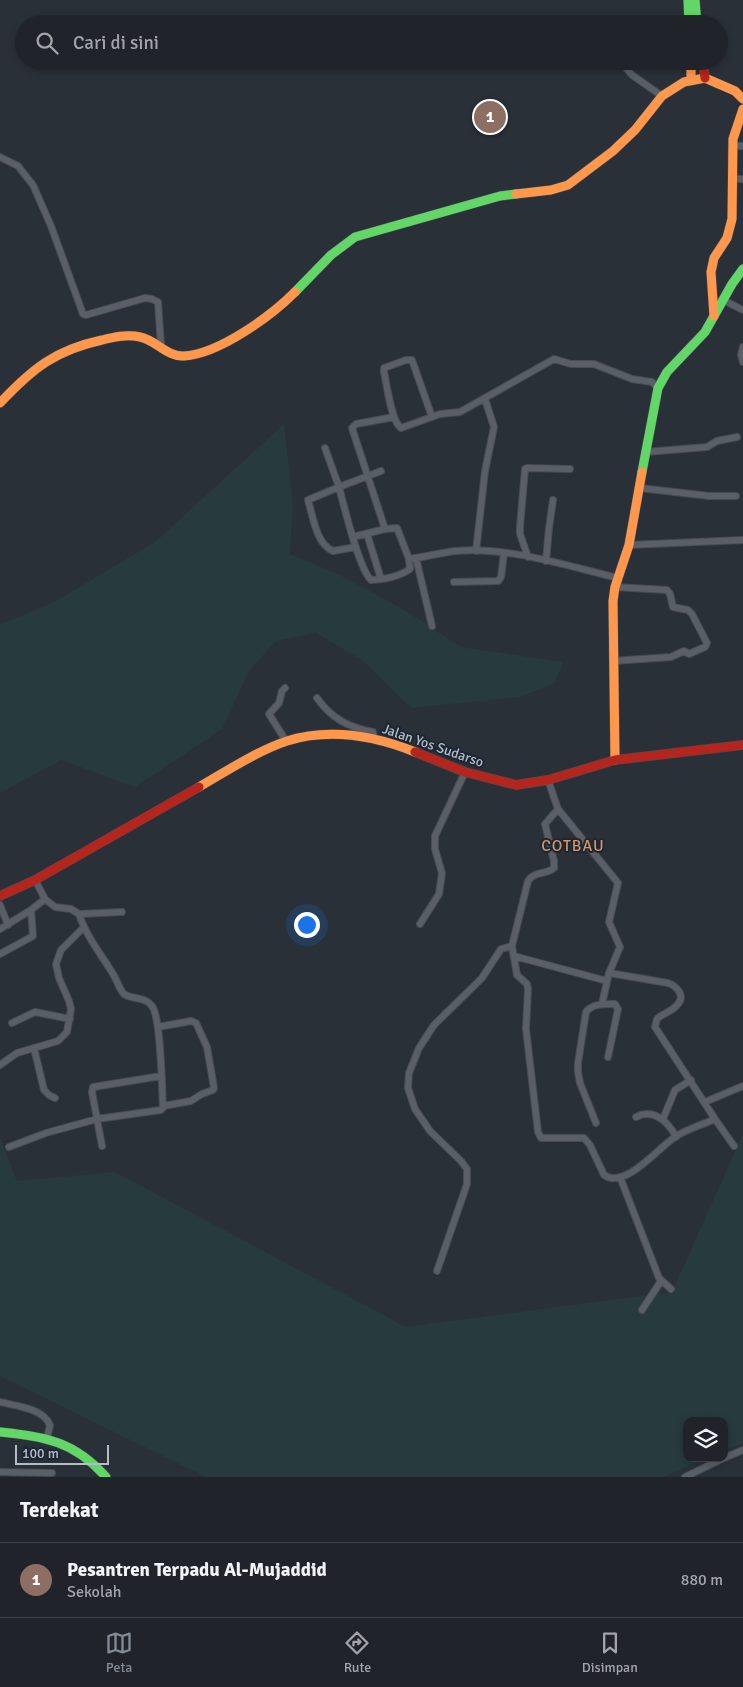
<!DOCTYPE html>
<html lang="id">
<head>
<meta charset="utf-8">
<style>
	:root { --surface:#20242a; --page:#282c32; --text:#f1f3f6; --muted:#a2a4a8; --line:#3d4147; --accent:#848b96 }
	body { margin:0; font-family:Signika,sans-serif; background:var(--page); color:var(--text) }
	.controls { position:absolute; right:15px; bottom:15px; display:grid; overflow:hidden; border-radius:10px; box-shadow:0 2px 8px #0003 }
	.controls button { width:45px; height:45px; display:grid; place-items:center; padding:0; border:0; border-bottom:1px solid var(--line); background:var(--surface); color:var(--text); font:25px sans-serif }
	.scale { position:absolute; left:15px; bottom:12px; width:94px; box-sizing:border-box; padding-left:5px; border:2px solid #b4bcc9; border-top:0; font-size:14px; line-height:18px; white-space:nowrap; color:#b4bcc9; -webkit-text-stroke:4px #1d2633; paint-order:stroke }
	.you { position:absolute; left:306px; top:924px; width:18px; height:18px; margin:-12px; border:4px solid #fff; border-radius:50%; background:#1a73e8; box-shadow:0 0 0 8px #1a73e833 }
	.badge { display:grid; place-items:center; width:32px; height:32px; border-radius:50%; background:var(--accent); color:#fff; font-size:16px; font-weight:700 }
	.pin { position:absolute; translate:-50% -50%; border:2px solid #fff; box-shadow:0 1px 5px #0006 }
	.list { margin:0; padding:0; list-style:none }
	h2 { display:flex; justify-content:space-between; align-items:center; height:65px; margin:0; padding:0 20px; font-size:21px }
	h2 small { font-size:16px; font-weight:400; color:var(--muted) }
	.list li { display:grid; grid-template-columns:32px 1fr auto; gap:15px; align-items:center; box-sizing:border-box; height:75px; padding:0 20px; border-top:1px solid var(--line) }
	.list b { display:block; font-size:19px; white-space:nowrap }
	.list p { margin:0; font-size:16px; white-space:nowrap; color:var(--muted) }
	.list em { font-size:16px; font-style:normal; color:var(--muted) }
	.icon { flex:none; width:28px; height:28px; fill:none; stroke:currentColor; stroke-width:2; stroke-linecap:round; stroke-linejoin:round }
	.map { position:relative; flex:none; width:743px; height:1477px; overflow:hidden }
	.search { position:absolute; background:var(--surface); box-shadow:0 2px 8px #0003; left:15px; right:15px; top:15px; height:55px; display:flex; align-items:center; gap:12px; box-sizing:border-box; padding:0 18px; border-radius:28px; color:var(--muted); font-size:19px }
	.sheet { height:140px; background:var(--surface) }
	nav { display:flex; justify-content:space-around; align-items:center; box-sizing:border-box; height:70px; border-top:1px solid var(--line); background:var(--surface); font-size:14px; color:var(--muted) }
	nav a { display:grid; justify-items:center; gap:2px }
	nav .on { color:var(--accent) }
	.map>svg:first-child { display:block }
	.green { fill:#273a3e }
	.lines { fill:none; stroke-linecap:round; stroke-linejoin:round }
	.street-casing { stroke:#484c53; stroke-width:8 }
	.fast-casing { stroke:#484c53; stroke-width:10 }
	.slow-casing { stroke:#484c53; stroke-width:10 }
	.jam-casing { stroke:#484c53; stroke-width:10 }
	.street { stroke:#5a5e66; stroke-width:6 }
	.fast { stroke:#63d668; stroke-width:9 }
	.slow { stroke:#ff974d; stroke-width:9 }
	.jam { stroke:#b3261e; stroke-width:9 }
	.labels { text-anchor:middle; stroke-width:4; stroke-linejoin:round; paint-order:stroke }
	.street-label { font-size:14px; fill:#b4bcc9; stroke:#1d2633 }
	.quarter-label { font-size:16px; letter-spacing:1px; fill:#d59563; stroke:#1d2633 }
</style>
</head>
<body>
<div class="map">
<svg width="743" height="1477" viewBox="0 0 743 1477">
	<rect width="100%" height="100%" fill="#2a3038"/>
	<path class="green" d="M 284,424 L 293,506 L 290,554 L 342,576 L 406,611 L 461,647 L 563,662 L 555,683 L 520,697 L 411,708 L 362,660 L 316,633 L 276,641 L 249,671 L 222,729 L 135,787 L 61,760 L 0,793 L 0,625 L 54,602 L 155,542 Z
		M 743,1134 L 743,1443 L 724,1451 L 724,1421 L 687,1421 L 687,1458 L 707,1458 L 663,1477 L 206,1477 L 0,1376 L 0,1137 L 17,1181 L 115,1172 L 406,1327 L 672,1292 Z"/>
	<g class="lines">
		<g class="street-casing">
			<path id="street" d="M 620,61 L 632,75 L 662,96
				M 732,146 L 743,146
				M 0,157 L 18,166 L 33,185 L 51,226 L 83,314 L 86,315 L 145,298 L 152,299 L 158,302 L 161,346
				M 733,179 L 743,179
				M 723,300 L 743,310
				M 743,347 L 741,355 L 743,362
				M 432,417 L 412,360 L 406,360 L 384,368 L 384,372 C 387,385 391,421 401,428 L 440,414 L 460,412 L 554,359 L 571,364 L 594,364 L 632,379 L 652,382 L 658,388
				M 325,448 L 339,487 L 308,500 C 313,516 316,544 333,551 L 356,547
				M 646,452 L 707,447 L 717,441 L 737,437
				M 640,488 L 709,496 L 736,496
				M 385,529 L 352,428 L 356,424 L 394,417
				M 367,534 L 381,579
				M 353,537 L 385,529 L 397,528 L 409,559 L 410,569 C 400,576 384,580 371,580 C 359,569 344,506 339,487 L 381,471
				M 629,545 L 743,540
				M 476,551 L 485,471 L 494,427 L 485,399
				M 528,557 L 520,534 L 520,527 L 525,469 L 527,468 L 570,469
				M 416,558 L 432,626
				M 409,559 C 425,557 440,553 455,551 C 507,546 567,566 618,578
				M 546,561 L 549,528 L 553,500
				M 454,582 L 498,581 L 501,577 L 504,553
				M 613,661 L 671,657 L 684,651 L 689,654 L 705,647 L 707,643 L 692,614 L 688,610 L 673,607 L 670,594 L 667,590 L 615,587
				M 285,688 L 282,691 L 279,703 L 269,714 L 286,741
				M 317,698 C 332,719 348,727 373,732 L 374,739
				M 548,780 L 558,809 L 618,883 L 609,922 L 620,947 L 609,973 L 602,1004
				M 35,880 L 45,899 L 55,907 L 71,909 L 79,914 L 122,912
				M 0,905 L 8,925
				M 420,924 L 439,894 L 442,873 L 435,849 L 435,836 L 465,772
				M 0,929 L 31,910 L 45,899
				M 512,946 L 517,975 L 527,984 L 528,989 L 526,1029 L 538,1132 L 541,1138 L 584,1138 L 590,1145 L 604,1175 C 625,1190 659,1147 675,1137 C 687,1129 702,1125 715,1119
				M 0,954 L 33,936 L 31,910
				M 514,956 L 607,981
				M 609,973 L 668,983 C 677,986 686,996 677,1005 C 673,1011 663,1013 657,1019 L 655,1027 L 715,1119 L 734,1146
				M 12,1023 L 35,1012 L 70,1019
				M 158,1027 L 191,1021 L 196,1023 L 207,1047 L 214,1088 L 213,1090 L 202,1094 L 191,1101 L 163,1106
				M 34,1048 L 44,1090 L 49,1095 L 55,1098
				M 0,1065 L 17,1053 L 58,1041 L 67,1032 L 71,1009 L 69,1001 L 59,978 L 56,964 L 61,950 L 83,928
				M 705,1102 L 743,1086
				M 636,1117 C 653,1108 668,1121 676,1137
				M 663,1119 L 675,1090 L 691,1080
				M 596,1123 L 580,1083 L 578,1072 L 578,1063 L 586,1012 C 593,1003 605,1004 615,1004 L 618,1009 L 608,1057
				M 102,1146 L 92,1092 L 93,1087 L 161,1076
				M 9,1147 L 46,1133 L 97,1119 L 161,1110 L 163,1108 C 162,1089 161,1018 152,1006 C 145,996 132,1000 124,994 C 119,989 117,980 113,974 C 101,954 86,936 79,914
				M 620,1177 L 659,1278 L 671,1289
				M 437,1271 L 467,1184 L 467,1169 L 461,1161 L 430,1131 L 415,1109 L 408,1088 L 409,1073 L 419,1048 L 434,1025 L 482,978 L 501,949 L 512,946 L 528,881 C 534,871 546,875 554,868 L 554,861 L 545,824 L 558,809
				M 642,1310 L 661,1281
				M 0,1402 C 16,1406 43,1408 50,1425 L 47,1438
				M 724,1458 L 743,1450
				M 0,1472 L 52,1473
				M 685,1477 L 724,1458"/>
		</g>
		<g class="fast-casing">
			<path id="fast" d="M 688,0 L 689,24
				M 695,0 L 697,24
				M 295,292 L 331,255 L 355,237 L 500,196 L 516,194
				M 642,472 L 658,388 L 667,372 L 705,332 L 732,284 L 743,269
				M 0,1432 C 46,1437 74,1441 106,1477"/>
		</g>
		<g class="slow-casing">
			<path id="slow" d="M 691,61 L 691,80
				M 516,194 L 551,190 L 568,185 L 613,151 L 635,130 L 662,96 L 684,82 L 705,78 L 735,91 L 743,99
				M 714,316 L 711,272 L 714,258 L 727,238 L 732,219 L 733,139 L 743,109
				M 0,403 C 32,369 55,350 102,340 C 114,337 127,334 140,337 C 156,340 167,357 184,356 C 219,354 271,316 295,292
				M 615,760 L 613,601 L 615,587 L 629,545 L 642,472
				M 199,787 C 225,772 259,750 287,741 C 329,728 375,736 415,752"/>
		</g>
		<g class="jam-casing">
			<path id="jam" d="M 703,61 L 705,78
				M 415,752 L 465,772 L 516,785 L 548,780 L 615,760 L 743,745
				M 0,896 L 35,880 L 199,787"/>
		</g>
		<use href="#street" class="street"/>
		<use href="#fast" class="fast"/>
		<use href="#slow" class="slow"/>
		<use href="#jam" class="jam"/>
	</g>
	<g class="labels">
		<g class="street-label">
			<text transform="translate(433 745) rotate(19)" y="5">Jalan Yos Sudarso</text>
		</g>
		<g class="quarter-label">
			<text x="573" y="851">COTBAU</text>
		</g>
	</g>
</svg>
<div class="controls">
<button><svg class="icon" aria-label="layers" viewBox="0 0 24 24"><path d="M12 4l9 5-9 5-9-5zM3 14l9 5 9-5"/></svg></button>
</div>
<div class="scale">100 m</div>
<div class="you"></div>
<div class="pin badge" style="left:490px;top:117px;background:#8d6e63">1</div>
<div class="search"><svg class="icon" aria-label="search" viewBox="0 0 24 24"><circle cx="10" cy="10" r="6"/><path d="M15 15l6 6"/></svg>Cari di sini</div>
</div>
<section class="sheet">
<h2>Terdekat<small></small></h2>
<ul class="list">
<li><span class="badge" style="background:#8d6e63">1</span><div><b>Pesantren Terpadu Al-Mujaddid</b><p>Sekolah</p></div><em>880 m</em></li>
</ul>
</section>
<nav>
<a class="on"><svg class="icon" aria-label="map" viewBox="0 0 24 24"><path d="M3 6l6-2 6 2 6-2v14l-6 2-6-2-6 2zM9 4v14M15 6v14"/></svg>Peta</a>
<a><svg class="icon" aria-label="directions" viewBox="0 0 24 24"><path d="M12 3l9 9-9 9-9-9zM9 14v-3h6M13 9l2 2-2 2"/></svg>Rute</a>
<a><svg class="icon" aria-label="saved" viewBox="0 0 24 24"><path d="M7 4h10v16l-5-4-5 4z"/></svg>Disimpan</a>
</nav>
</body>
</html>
